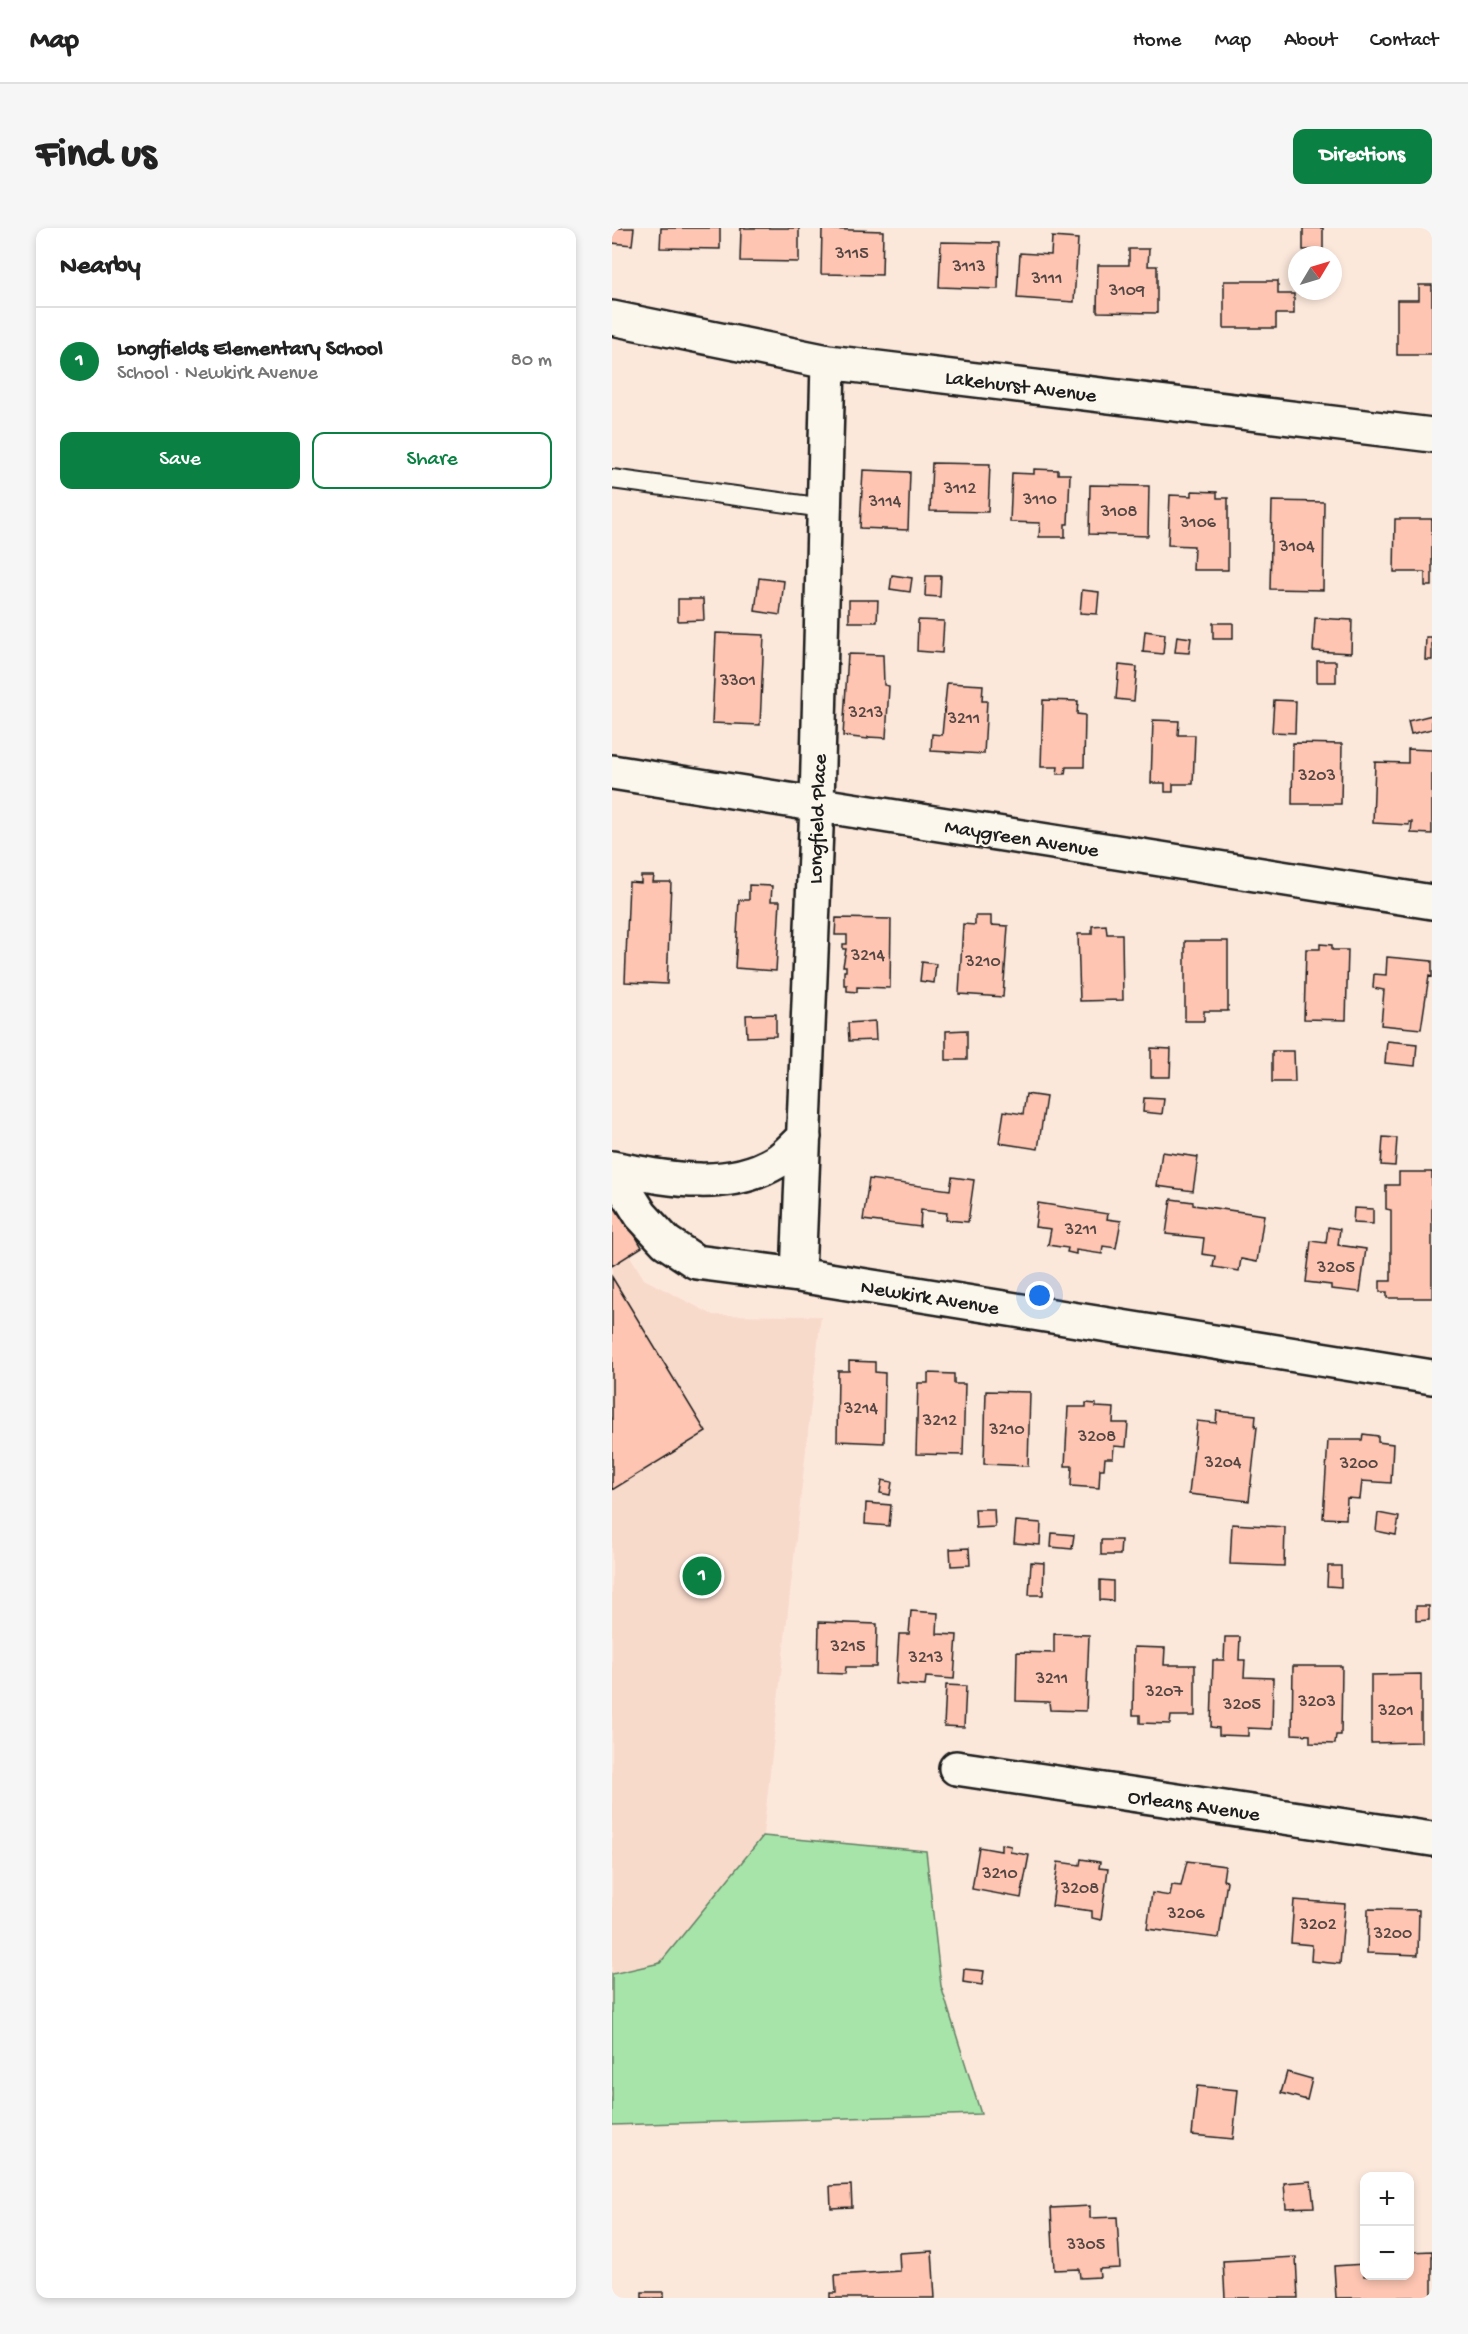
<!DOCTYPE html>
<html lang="en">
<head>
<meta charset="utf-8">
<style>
	:root { --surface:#fff; --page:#f6f6f6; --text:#222; --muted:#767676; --line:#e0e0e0; --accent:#0b8043 }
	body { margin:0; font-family:"Gochi Hand",sans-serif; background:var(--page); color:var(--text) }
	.controls { position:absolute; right:18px; bottom:18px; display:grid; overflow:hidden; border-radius:12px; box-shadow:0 3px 9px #0003 }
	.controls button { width:54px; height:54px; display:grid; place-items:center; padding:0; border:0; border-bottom:2px solid var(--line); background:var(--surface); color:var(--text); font:30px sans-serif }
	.compass { position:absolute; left:676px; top:18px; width:54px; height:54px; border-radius:50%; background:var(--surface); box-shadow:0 3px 9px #0003; rotate:52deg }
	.you { position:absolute; left:428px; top:1068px; width:21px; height:21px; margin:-15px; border:4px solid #fff; border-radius:50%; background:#1a73e8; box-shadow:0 0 0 9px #1a73e833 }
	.badge { display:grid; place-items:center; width:39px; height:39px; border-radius:50%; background:var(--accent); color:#fff; font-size:20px; font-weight:700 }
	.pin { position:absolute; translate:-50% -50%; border:3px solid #fff; box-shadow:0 2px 6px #0006 }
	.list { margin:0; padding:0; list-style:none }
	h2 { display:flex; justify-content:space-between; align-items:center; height:78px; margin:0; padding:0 24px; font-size:26px }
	h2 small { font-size:20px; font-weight:400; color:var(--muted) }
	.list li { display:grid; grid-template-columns:39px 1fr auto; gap:18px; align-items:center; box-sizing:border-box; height:108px; padding:0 24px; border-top:2px solid var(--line) }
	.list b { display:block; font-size:22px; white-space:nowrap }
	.list p { margin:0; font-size:20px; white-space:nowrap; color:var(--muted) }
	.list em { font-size:20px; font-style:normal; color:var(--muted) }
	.actions { display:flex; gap:12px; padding:18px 24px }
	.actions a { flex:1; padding:14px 0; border:2px solid var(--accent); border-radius:12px; text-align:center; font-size:21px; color:var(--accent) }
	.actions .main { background:var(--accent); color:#fff }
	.map { position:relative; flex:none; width:820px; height:2070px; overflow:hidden; border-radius:12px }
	header { display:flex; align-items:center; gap:36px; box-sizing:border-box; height:84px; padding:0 30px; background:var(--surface); border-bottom:2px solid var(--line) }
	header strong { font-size:28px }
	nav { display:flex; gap:33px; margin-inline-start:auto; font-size:21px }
	.intro { display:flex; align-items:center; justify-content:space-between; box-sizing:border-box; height:144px; padding:0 36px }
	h1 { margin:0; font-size:42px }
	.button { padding:15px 27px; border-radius:12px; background:var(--accent); color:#fff; font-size:21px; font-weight:700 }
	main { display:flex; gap:36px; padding:0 36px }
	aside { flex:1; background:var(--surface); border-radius:12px; box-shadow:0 3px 9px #0003 }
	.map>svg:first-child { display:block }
	.built { fill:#f8dacb }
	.green { fill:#a7e4aa; stroke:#628063; stroke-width:1.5 }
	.building { fill:#fdc5b2; stroke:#1c1c1c; stroke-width:1.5 }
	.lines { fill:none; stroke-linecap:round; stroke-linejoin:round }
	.service-casing { stroke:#1c1c1c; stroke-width:22 }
	.minor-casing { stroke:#1c1c1c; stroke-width:38 }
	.service { stroke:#fbf7ec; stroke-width:18 }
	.minor { stroke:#fbf7ec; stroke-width:33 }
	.labels { text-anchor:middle; stroke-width:4.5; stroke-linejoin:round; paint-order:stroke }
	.number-label { font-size:18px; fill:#544642 }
	.street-label { font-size:21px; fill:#1c1c1c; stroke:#fbf7ec }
</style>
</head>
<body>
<header>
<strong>Map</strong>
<nav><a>Home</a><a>Map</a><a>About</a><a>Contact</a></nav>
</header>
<div class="intro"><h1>Find us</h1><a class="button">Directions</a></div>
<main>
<aside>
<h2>Nearby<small></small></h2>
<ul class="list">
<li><span class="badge">1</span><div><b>Longfields Elementary School</b><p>School · Newkirk Avenue</p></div><em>80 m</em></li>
</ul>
<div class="actions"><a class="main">Save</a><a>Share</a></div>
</aside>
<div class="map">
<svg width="820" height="2070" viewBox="0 0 820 2070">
	<rect width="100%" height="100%" fill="#fce8db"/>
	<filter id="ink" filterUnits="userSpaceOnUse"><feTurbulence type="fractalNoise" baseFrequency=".0167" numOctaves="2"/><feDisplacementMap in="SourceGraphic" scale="12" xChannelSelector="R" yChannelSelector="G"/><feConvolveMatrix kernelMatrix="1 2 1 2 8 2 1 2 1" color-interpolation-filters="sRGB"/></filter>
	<g filter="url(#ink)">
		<path class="built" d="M 0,998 L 32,1051 L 101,1087 L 209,1088 L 151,1608 L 48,1735 L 0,1746 Z"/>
		<path class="green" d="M 151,1608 L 314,1623 L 329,1758 L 369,1886 L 0,1897 L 0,1746 L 48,1735 Z"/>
		<path class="building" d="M 0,0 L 22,0 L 20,17 L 0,15 Z
			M 49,0 L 108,0 L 108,21 L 48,20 Z
			M 129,0 L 187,0 L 187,34 L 128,33 Z
			M 691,0 L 711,0 L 711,22 L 691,22 Z
			M 210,1 L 271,3 L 270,47 L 209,46 Z
			M 440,9 L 466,11 L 462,74 L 405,70 L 408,25 L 439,27 Z
			M 329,14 L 387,15 L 386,61 L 327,59 Z
			M 517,21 L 537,21 L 536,38 L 545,38 L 545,85 L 485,84 L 486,37 L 517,37 Z
			M 612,53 L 666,53 L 666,66 L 682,66 L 682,86 L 664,86 L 664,100 L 612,100 Z
			M 807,57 L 820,57 L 820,127 L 785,127 L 785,72 L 807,72 Z
			M 320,235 L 378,236 L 376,284 L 318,283 Z
			M 422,241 L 446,242 L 446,246 L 458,246 L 456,296 L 453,296 L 453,309 L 427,309 L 428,295 L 398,294 L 400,245 L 422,246 Z
			M 251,242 L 298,244 L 296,302 L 248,300 Z
			M 478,257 L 537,258 L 536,308 L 477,306 Z
			M 580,263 L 605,264 L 605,270 L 616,270 L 616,342 L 581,342 L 582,318 L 556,317 L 558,267 L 580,268 Z
			M 660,273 L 712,274 L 711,362 L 658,361 Z
			M 783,291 L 820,291 L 820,358 L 813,358 L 813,344 L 782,344 Z
			M 280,347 L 300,350 L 298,364 L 278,361 Z
			M 314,348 L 329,348 L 328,369 L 313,368 Z
			M 147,350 L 172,353 L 168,387 L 143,383 Z
			M 470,362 L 487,364 L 485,386 L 468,385 Z
			M 66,371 L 91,371 L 92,392 L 66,393 Z
			M 237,372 L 266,372 L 265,394 L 237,394 Z
			M 703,390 L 740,392 L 739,425 L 701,423 Z
			M 306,392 L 332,393 L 330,425 L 305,423 Z
			M 601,395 L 621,395 L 621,411 L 601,411 Z
			M 533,403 L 553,406 L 551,426 L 531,424 Z
			M 104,405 L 152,407 L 148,497 L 100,495 Z
			M 565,408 L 579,410 L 577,425 L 563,424 Z
			M 814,409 L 820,409 L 820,432 L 813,432 Z
			M 236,426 L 271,427 L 272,457 L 277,458 L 274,510 L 256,509 L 256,511 L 231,508 Z
			M 705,433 L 724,433 L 724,454 L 705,454 Z
			M 507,437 L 525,439 L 522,473 L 504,471 Z
			M 335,455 L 371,457 L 370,473 L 375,473 L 372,526 L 319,523 L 320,506 L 330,507 Z
			M 431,472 L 466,473 L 465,486 L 473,487 L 472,539 L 454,539 L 453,546 L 445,546 L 446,539 L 429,539 Z
			M 662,472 L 684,473 L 683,505 L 660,504 Z
			M 820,487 L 820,501 L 799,506 L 796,493 Z
			M 541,492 L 567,493 L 566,507 L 583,507 L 581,556 L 561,556 L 561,564 L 553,564 L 553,555 L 539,555 Z
			M 681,515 L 730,516 L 729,576 L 680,576 Z
			M 796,521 L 820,522 L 820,606 L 799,605 L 800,594 L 797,594 L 797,597 L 761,595 L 763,534 L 796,535 Z
			M 29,648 L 42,648 L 41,654 L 59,654 L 55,756 L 13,754 L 17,654 L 29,655 Z
			M 137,657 L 160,658 L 159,673 L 168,673 L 164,743 L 123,740 L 127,672 L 137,672 Z
			M 363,688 L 379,688 L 379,697 L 396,698 L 391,769 L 347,766 L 351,696 L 363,697 Z
			M 224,690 L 279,691 L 278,760 L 245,759 L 245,764 L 235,763 L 235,757 L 232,757 L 232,743 L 234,743 L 234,738 L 231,738 L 234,721 L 231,721 L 231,716 L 235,716 L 235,707 L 223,707 Z
			M 494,697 L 495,706 L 510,706 L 511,772 L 468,773 L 466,706 L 480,706 L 480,698 Z
			M 573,713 L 616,713 L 616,783 L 592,783 L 592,793 L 573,793 Z
			M 708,716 L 720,717 L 720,722 L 736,722 L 734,792 L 692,791 L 694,721 L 708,721 Z
			M 775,729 L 820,733 L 820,749 L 817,748 L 809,801 L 769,797 L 772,762 L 761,760 L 762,746 L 774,747 Z
			M 310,734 L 324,736 L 322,755 L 308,753 Z
			M 164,786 L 164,808 L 135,809 L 134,787 Z
			M 263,793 L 264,812 L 237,813 L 236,795 Z
			M 355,802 L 355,832 L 334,832 L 334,803 Z
			M 775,813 L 805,816 L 803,838 L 773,835 Z
			M 539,820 L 559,821 L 558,849 L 539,849 Z
			M 660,823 L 682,823 L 683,854 L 660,854 Z
			M 414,866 L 434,869 L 426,921 L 387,915 L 392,883 L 411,886 Z
			M 532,870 L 552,871 L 550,886 L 531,884 Z
			M 771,909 L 785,910 L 783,938 L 769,937 Z
			M 550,924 L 586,929 L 581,963 L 545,958 Z
			M 787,944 L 820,944 L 820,1070 L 775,1070 L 775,1064 L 768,1064 L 768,1053 L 779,1053 L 779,982 L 774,981 L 774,957 L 787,957 Z
			M 340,949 L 362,952 L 356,994 L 334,992 L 335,985 L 309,982 L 308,999 L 251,992 L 257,951 L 338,962 Z
			M 559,971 L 581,974 L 581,977 L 652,987 L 645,1034 L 629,1031 L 627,1043 L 601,1039 L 603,1028 L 590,1026 L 592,1010 L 554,1006 Z
			M 3,973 L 30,1019 L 0,1038 L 0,975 Z
			M 3,973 L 30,1019 L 0,1038 L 0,975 Z
			M 426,975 L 496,986 L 495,991 L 509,993 L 504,1020 L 491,1018 L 490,1026 L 464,1022 L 464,1026 L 455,1024 L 456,1020 L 436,1017 L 439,1001 L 423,999 Z
			M 742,980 L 761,981 L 761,996 L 741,995 Z
			M 716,999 L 728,1001 L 726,1017 L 754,1021 L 748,1064 L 719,1061 L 719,1057 L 694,1054 L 699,1013 L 714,1015 Z
			M 0,1049 L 94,1204 L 0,1262 Z
			M 0,1049 L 94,1204 L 0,1262 Z
			M 237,1133 L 263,1134 L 263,1144 L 273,1145 L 272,1215 L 225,1213 L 226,1143 L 237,1143 Z
			M 316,1145 L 342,1146 L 342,1156 L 353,1156 L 351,1227 L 304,1226 L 306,1155 L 316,1155 Z
			M 374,1163 L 418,1164 L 416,1238 L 372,1236 Z
			M 474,1175 L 484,1176 L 484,1179 L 502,1180 L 501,1195 L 516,1195 L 514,1219 L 502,1218 L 501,1230 L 493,1230 L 492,1241 L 488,1241 L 487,1260 L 459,1258 L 460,1238 L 453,1238 L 456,1179 L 474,1179 Z
			M 605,1183 L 644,1187 L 643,1199 L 645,1199 L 637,1273 L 577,1266 L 585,1193 L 604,1195 Z
			M 751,1206 L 766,1208 L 766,1214 L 781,1216 L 779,1255 L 750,1253 L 748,1271 L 735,1270 L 734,1291 L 711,1290 L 716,1212 L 750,1212 Z
			M 270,1252 L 280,1254 L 278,1267 L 268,1265 Z
			M 254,1275 L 279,1277 L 277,1298 L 253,1296 Z
			M 363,1281 L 382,1281 L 383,1299 L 364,1300 Z
			M 766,1285 L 787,1289 L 784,1307 L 764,1303 Z
			M 404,1293 L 429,1295 L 428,1317 L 402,1315 Z
			M 620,1296 L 673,1299 L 672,1338 L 618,1336 Z
			M 440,1305 L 462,1307 L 460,1321 L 439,1319 Z
			M 489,1312 L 509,1312 L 508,1327 L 489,1327 Z
			M 357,1320 L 358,1337 L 339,1338 L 338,1321 Z
			M 419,1334 L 432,1335 L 431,1367 L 417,1367 Z
			M 716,1338 L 729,1338 L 729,1359 L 715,1358 Z
			M 488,1352 L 501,1353 L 501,1373 L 488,1372 Z
			M 804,1378 L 817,1378 L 817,1392 L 804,1393 Z
			M 299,1383 L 326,1385 L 325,1406 L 345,1407 L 342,1451 L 314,1449 L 313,1458 L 284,1456 L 287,1406 L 297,1406 Z
			M 207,1394 L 265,1396 L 264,1439 L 234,1439 L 233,1446 L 206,1445 Z
			M 442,1406 L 477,1407 L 474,1483 L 438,1482 L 437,1474 L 404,1473 L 405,1424 L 442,1425 Z
			M 613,1409 L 628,1409 L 627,1432 L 633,1432 L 632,1449 L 661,1450 L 660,1501 L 636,1500 L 636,1508 L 607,1507 L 607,1500 L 599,1499 L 601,1432 L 612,1432 Z
			M 522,1419 L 553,1420 L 552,1437 L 583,1437 L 583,1488 L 559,1488 L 558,1496 L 528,1495 L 528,1487 L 521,1487 Z
			M 681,1438 L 730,1438 L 729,1507 L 724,1507 L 723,1516 L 698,1515 L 698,1507 L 680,1506 Z
			M 809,1446 L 809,1514 L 759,1515 L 759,1447 Z
			M 334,1457 L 354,1458 L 352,1499 L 332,1498 Z
			M 389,1616 L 399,1618 L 398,1624 L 417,1627 L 409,1670 L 360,1661 L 367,1619 L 389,1623 Z
			M 469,1631 L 488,1634 L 487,1640 L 496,1641 L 489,1692 L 480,1690 L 480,1683 L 440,1678 L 446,1634 L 468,1637 Z
			M 575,1633 L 613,1638 L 611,1652 L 615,1653 L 607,1710 L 535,1701 L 540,1665 L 558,1668 L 560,1657 L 569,1658 Z
			M 682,1672 L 733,1676 L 728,1736 L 699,1733 L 700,1717 L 679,1715 Z
			M 756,1681 L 807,1682 L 806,1727 L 755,1725 Z
			M 352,1741 L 372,1743 L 370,1757 L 351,1754 Z
			M 675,1844 L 700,1851 L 695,1872 L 669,1865 Z
			M 585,1858 L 626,1862 L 621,1911 L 580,1907 Z
			M 699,1953 L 702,1979 L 674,1980 L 672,1955 Z
			M 239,1957 L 240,1979 L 219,1980 L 218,1958 Z
			M 478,1978 L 478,1990 L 505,1989 L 508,2040 L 487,2041 L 488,2049 L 468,2050 L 467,2041 L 442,2042 L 439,1980 Z
			M 320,2023 L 323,2070 L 218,2070 L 218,2065 L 224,2065 L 223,2047 L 288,2043 L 287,2025 Z
			M 820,2023 L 820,2069 L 724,2070 L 722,2038 L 752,2036 L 752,2048 L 798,2048 L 798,2024 Z
			M 684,2029 L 686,2070 L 613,2070 L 611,2033 Z
			M 30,2064 L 52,2064 L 52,2070 L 30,2070 Z"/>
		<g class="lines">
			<g class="service-casing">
				<path id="service" d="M 0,251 L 212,280"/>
			</g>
			<g class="minor-casing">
				<path id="minor" d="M 0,90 L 216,134 L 820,207
					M 0,544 L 820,674
					M 0,940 C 53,950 114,964 164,934 C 174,928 183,917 192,909
					M 0,941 L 29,987 L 54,1014 L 84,1034 L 186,1047 L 820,1149
					M 186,1047 L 205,576 L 216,134
					M 344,1540 L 820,1611"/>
			</g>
			<use href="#service" class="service"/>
			<use href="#minor" class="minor"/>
		</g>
	</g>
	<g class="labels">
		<g class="number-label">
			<text x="240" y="30">3115</text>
			<text x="357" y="43">3113</text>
			<text x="435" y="55">3111</text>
			<text x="515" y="67">3109</text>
			<text x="348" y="265">3112</text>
			<text x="428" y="276">3110</text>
			<text x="273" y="278">3114</text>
			<text x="507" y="288">3108</text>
			<text x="586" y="299">3106</text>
			<text x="685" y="323">3104</text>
			<text x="126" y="457">3301</text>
			<text x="254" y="489">3213</text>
			<text x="352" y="495">3211</text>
			<text x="705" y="552">3203</text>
			<text x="256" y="732">3214</text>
			<text x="371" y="738">3210</text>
			<text x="469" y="1006">3211</text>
			<text x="724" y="1044">3205</text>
			<text x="249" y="1185">3214</text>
			<text x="328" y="1197">3212</text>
			<text x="395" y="1206">3210</text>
			<text x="485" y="1213">3208</text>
			<text x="611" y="1239">3204</text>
			<text x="747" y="1240">3200</text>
			<text x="236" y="1423">3215</text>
			<text x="314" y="1434">3213</text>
			<text x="440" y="1455">3211</text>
			<text x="552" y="1468">3207</text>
			<text x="705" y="1478">3203</text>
			<text x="630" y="1481">3205</text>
			<text x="784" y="1487">3201</text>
			<text x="388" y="1650">3210</text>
			<text x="468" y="1665">3208</text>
			<text x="574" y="1690">3206</text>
			<text x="706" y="1701">3202</text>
			<text x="781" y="1710">3200</text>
			<text x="474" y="2021">3305</text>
		</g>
		<g class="street-label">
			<text transform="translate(409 157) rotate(7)" y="7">Lakehurst Avenue</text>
			<text transform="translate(204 591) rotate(-88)" y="7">Longfield Place</text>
			<text transform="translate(410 609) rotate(9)" y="7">Maygreen Avenue</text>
			<text transform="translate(318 1068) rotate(9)" y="7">Newkirk Avenue</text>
			<text transform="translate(582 1576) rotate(8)" y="7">Orleans Avenue</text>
		</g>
	</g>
</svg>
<div class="controls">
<button>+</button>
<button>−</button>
</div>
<svg class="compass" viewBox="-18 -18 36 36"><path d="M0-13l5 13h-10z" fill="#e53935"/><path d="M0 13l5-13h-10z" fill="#767676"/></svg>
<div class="you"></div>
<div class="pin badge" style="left:90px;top:1348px">1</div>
</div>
</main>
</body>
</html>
